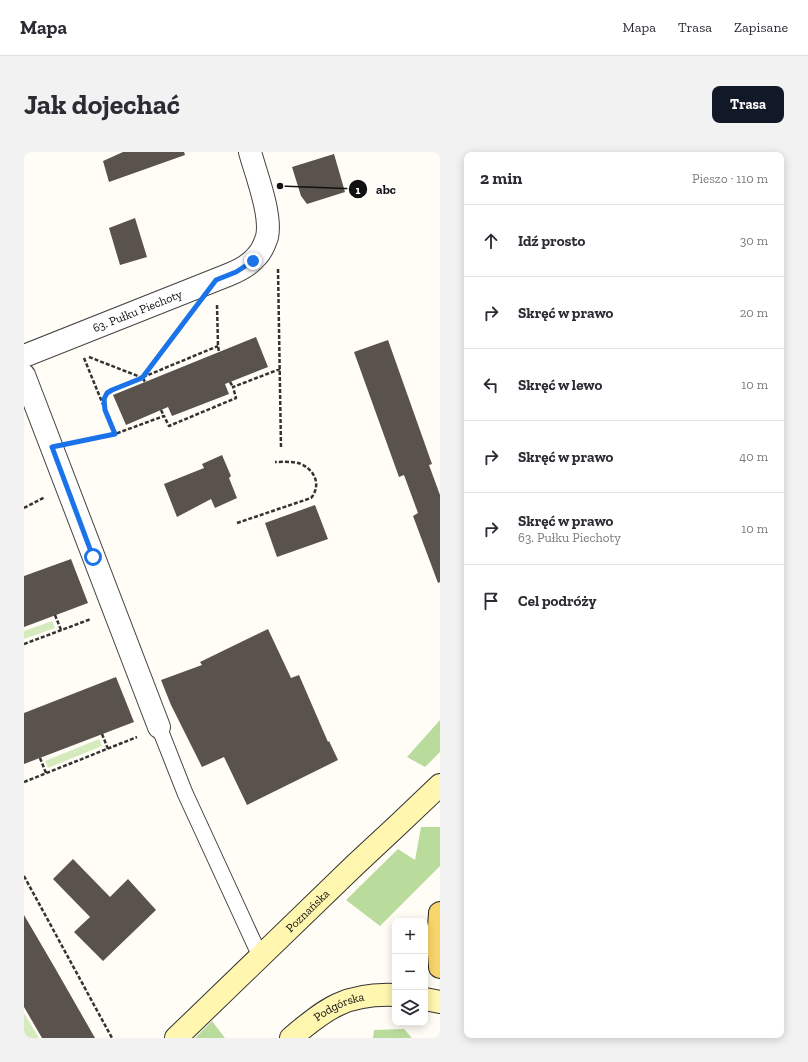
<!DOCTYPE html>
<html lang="pl">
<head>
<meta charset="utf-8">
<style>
	:root { --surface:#fff; --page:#f2f2f3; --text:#2b2b33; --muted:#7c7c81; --line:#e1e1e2; --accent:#111827 }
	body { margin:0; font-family:"Zilla Slab",serif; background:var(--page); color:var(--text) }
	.controls { position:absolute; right:12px; bottom:12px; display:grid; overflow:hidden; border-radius:8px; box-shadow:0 2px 10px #0003 }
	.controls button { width:36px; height:36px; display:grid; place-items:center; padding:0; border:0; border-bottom:1px solid var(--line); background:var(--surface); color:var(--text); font:20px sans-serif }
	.stop { position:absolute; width:12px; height:12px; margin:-9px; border:3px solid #1a73e8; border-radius:50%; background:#fff }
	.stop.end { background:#1a73e8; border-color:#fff; box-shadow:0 1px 4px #0008 }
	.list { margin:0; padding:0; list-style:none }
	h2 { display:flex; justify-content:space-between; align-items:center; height:52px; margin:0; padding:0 16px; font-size:17px }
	h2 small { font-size:13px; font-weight:400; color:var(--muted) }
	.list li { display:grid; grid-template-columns:26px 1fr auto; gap:12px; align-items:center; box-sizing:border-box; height:72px; padding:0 16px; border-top:1px solid var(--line) }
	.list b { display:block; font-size:15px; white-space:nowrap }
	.list p { margin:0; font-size:13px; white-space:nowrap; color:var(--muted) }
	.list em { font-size:13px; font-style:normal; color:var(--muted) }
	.icon { flex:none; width:22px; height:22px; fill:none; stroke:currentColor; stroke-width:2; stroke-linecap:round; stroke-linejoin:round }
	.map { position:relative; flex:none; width:416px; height:886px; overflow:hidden; border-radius:8px }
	header { display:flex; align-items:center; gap:24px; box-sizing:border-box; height:56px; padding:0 20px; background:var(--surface); border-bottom:1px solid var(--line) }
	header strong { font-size:19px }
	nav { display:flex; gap:22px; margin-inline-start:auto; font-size:14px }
	.intro { display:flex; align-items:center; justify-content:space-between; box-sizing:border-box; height:96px; padding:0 24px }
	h1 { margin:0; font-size:28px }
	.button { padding:10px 18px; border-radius:8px; background:var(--accent); color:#fff; font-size:14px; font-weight:700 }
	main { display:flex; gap:24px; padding:0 24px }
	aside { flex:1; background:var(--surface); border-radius:8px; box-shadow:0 2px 10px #0003 }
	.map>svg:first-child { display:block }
	.green { fill:#d5ebbd }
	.forest { fill:#b9dc9c }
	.building { fill:#5a524d }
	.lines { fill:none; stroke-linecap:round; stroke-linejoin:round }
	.lane-casing { stroke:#444; stroke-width:17 }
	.street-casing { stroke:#444; stroke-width:24 }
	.secondary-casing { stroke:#333; stroke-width:24 }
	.primary-casing { stroke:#222; stroke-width:24 }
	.path { stroke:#333; stroke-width:2.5; stroke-dasharray:4 2; stroke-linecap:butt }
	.lane { stroke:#fff; stroke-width:15 }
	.street { stroke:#fff; stroke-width:22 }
	.secondary { stroke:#fff6b0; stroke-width:22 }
	.primary { stroke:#f9d66b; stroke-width:22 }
	.route { stroke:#1a73e8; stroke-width:5 }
	.labels { text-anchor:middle; stroke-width:4; stroke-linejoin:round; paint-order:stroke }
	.street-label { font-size:12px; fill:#111; stroke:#fff }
	.leader { fill:none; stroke:#111; stroke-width:1.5 }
	.callout-dot { fill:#111; stroke:#fff; stroke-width:1.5 }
	.mark-label { font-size:12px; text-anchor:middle; font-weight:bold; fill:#fff }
	.callout-label { font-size:13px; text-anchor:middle; font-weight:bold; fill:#111; stroke:#fff; stroke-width:4; stroke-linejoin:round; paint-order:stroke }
</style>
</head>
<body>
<header>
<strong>Mapa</strong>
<nav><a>Mapa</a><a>Trasa</a><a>Zapisane</a></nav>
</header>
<div class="intro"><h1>Jak dojechać</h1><a class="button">Trasa</a></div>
<main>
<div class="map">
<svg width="416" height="886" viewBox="0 0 416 886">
	<rect width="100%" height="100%" fill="#fffdf5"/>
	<path class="green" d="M 28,469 L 31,476 L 0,487 L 0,479 Z
		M 75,587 L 78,594 L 24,616 L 21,609 Z
		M 0,861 L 15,886 L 0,886 Z"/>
	<path class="forest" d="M 416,568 L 416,600 L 401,615 L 383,605 Z
		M 397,675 L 416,675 L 416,714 L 356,774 L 322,748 L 374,697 L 391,708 Z
		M 188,869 L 201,886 L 171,886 Z
		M 380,877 L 388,886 L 349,886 L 350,878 Z"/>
	<path class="building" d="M 99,0 L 160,0 L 161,3 L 85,30 L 79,9 Z
		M 310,2 L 321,40 L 283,52 L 277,44 L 268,15 Z
		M 111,66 L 123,105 L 96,113 L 85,76 Z
		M 232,185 L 244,215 L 201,232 L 205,242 L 148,264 L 144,255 L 102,273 L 89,243 Z
		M 364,188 L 408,312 L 405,313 L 416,343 L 416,430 L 414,431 L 389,364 L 394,361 L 380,323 L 375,325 L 330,200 Z
		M 198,303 L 207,324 L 205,326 L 213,346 L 191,356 L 187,347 L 153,365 L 140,332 L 180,316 L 178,312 Z
		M 291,353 L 304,387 L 253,405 L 241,371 Z
		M 47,407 L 64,451 L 0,475 L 0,424 Z
		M 244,477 L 267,526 L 275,523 L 304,590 L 305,589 L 314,608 L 223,653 L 200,605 L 178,615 L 147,553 L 137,528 L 178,513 L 176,510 Z
		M 92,525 L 110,570 L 0,612 L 0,561 Z
		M 49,707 L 86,745 L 104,727 L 132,758 L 79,809 L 50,780 L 66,765 L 29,727 Z
		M 0,763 L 31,816 L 71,886 L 18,886 L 0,855 Z"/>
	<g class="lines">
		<g class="lane-casing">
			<path id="lane" d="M 135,575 L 161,641 L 236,804"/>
		</g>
		<g class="street-casing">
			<g id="street">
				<path id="s1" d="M 0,204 L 204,123 C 214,119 226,113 233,104 C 237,100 241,91 243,85 C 248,63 232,22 226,0"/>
				<path d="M 0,223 L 135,575"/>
			</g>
		</g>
		<g class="secondary-casing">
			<g id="secondary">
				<path d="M 401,847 L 416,850"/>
				<path id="s2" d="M 152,886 L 331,713 L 375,672 L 416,633"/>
				<path id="s3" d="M 267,886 C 302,856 323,841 371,843"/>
			</g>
		</g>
		<g class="primary-casing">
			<path id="primary" d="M 416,761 L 414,790 L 416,815"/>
		</g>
		<path class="path" d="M 254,117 L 257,296
			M 193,153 L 194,194 L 195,200
			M 65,205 L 119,226 L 164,166
			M 60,206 L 91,282 L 140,264 L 145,274 L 212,246 L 209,235 L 256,217
			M 119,226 L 121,230
			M 206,230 L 209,235
			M 81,256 C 80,247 81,243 88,238 L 194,194
			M 137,258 L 140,264
			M 52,290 L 91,282
			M 0,356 L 21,345
			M 213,371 L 287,346 C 297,334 292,319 277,312 C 270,309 258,310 251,310
			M 31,463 L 37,478
			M 0,492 L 67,467
			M 78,582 L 84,597
			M 16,606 L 22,621
			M 0,630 L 113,585
			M 0,724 L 88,886"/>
		<use href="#lane" class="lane"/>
		<use href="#street" class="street"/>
		<use href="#secondary" class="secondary"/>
		<use href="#primary" class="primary"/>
	</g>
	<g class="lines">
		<path class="route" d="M 69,405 L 28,295 L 91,282 L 81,258 L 80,247 L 83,241 L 88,238 L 118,226 L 192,128 L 212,120 L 229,109"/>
	</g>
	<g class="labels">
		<g class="street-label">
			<text dy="4" stroke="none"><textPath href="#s1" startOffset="122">63. Pułku Piechoty</textPath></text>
			<text dy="4" stroke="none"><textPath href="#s2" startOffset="183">Poznańska</textPath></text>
			<text dy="4" stroke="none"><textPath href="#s3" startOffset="58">Podgórska</textPath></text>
		</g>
	</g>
	<path class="leader" d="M256 34L334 37"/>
	<g class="callout-dot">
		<circle cx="256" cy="34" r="4"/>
		<circle cx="334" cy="37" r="10"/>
	</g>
	<g class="mark-label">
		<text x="334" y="42">1</text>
	</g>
	<g class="callout-label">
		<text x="362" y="42">abc</text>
	</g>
</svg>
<div class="controls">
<button>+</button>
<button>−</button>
<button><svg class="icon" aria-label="layers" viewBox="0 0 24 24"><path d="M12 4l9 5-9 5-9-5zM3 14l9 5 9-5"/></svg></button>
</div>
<div class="stop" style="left:69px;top:405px"></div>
<div class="stop end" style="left:229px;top:109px"></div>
</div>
<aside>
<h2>2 min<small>Pieszo · 110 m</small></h2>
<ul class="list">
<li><svg class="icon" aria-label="ahead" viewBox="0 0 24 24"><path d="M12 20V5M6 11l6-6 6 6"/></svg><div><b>Idź prosto</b></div><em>30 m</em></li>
<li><svg class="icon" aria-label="right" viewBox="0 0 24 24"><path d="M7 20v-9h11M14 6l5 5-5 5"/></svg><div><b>Skręć w prawo</b></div><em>20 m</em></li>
<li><svg class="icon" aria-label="left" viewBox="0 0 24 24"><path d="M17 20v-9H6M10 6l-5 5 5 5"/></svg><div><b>Skręć w lewo</b></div><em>10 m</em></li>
<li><svg class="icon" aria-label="right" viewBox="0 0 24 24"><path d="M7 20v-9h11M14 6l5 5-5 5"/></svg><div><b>Skręć w prawo</b></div><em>40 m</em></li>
<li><svg class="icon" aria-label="right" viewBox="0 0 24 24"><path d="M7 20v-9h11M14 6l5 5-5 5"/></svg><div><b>Skręć w prawo</b><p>63. Pułku Piechoty</p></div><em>10 m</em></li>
<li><svg class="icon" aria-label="arrive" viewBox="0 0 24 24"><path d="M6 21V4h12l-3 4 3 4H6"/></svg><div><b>Cel podróży</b></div></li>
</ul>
</aside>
</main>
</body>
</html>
